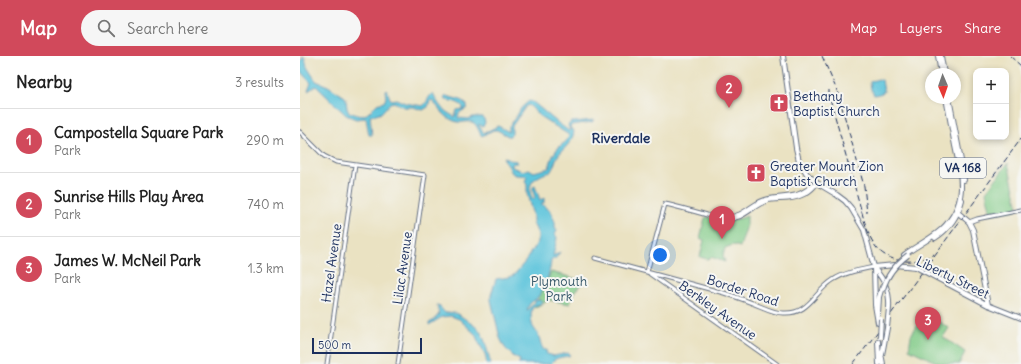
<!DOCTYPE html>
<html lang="en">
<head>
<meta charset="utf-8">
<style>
	:root { --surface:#fff; --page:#f6f6f6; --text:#222; --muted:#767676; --line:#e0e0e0; --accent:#d1495b }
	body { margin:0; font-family:Delius,sans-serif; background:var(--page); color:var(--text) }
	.controls { position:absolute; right:12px; top:12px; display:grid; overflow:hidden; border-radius:8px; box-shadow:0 2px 6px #0003 }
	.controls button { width:36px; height:36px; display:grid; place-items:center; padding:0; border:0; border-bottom:1px solid var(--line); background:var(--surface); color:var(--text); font:20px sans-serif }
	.compass { position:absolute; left:625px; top:12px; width:36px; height:36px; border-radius:50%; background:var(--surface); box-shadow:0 2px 6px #0003; rotate:178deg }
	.scale { position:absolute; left:12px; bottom:10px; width:110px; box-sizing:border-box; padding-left:4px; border:2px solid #1b2f5e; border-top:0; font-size:11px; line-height:14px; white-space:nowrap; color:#1b2f5e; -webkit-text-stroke:3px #f6f6f2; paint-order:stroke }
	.you { position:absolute; left:360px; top:199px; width:14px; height:14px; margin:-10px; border:3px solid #fff; border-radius:50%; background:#1a73e8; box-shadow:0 0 0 6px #1a73e833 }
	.badge { display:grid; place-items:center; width:26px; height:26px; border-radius:50%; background:var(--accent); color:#fff; font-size:13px; font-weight:700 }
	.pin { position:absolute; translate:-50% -33px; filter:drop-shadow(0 1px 2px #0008) }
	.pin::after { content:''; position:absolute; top:21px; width:14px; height:12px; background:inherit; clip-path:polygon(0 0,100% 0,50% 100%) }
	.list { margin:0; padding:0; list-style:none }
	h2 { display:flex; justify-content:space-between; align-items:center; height:52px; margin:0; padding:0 16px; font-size:17px }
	h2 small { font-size:13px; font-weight:400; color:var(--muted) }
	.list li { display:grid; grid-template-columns:26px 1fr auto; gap:12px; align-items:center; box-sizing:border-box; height:64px; padding:0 16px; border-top:1px solid var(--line) }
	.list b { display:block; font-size:15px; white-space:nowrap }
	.list p { margin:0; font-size:13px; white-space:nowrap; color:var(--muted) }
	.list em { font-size:13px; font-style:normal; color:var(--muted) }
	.icon { flex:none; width:22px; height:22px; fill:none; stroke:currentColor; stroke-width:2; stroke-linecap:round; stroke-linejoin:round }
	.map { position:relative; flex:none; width:721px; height:308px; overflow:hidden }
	header { display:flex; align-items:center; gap:24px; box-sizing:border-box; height:56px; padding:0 20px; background:var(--accent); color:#fff }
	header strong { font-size:19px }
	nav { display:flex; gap:22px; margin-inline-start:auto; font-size:14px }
	.search { width:280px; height:36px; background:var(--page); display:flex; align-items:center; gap:10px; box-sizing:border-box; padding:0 14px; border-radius:22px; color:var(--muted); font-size:15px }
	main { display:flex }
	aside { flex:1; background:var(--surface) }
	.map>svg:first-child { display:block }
	.green { fill:#81cb87; stroke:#4e7d72 }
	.water { fill:#5fc5dc; stroke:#3d7a9d }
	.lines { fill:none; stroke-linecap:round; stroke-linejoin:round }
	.minor-casing { stroke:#636e81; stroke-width:5 }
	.major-casing { stroke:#636e81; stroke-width:6 }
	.minor { stroke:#fff; stroke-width:3 }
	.major { stroke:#fff; stroke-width:4 }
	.rail { stroke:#1b2f5e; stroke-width:1; stroke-dasharray:6 3; stroke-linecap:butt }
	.major-bridge-casing { stroke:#636e81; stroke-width:6; stroke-linecap:butt }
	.major-bridge { stroke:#fff; stroke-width:4 }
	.labels { text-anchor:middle; stroke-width:4; stroke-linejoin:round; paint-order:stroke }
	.shield { fill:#f6f6f2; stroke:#5d6b8a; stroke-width:1 }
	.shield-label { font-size:12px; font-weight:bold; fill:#1b2f5e }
	.poi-label { font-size:13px; fill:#1b2f5e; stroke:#f6f6f2; text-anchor:start }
	.street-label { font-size:13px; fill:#1b2f5e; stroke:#f6f6f2 }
	.park-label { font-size:13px; fill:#345668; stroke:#f6f6f2 }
	.neighbourhood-label { font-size:14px; font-weight:bold; fill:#1b2f5e; stroke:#f6f6f2 }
</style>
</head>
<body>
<header>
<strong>Map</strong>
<div class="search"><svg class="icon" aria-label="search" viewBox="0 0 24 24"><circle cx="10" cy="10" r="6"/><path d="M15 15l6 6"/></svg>Search here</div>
<nav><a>Map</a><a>Layers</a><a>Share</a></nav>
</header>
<main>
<aside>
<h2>Nearby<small>3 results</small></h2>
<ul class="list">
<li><span class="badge">1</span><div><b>Campostella Square Park</b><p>Park</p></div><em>290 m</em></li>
<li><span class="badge">2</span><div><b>Sunrise Hills Play Area</b><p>Park</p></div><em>740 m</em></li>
<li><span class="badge">3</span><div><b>James W. McNeil Park</b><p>Park</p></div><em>1.3 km</em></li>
</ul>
</aside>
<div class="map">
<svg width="721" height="308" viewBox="0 0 721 308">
	<rect width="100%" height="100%" fill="#f6f6f2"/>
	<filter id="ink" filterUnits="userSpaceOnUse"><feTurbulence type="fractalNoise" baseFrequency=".025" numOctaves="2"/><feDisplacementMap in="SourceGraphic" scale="8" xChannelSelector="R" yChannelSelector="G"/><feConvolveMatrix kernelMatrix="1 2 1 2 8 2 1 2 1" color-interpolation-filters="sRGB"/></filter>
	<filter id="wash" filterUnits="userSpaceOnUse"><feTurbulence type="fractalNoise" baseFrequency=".012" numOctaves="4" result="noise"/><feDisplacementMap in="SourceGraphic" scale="16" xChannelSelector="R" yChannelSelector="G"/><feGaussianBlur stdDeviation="0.9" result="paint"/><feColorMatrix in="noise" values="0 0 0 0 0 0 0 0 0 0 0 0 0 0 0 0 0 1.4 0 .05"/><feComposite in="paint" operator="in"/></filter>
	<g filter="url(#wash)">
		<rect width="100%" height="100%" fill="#eae2c2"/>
		<path class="green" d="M 708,107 L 718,151 L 716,154 L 691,158 L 686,136 Z
			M 447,160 L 447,169 L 440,191 L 433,189 L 425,192 L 423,200 L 425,206 L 411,201 L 407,203 L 400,201 L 404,184 L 400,182 L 405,162 L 407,161 C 423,165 432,166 447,160 Z
			M 251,216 L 277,223 L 281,228 L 274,236 L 270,248 L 249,244 L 234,252 Z
			M 625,257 L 649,272 L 643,281 L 665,296 L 659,308 L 640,308 L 609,293 L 611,279 Z"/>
		<path class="water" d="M 3,1 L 5,2 L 7,11 L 16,25 L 28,30 L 45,41 L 46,43 L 47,53 L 49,56 L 60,60 L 67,58 L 77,48 L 84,46 L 86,42 L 85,34 L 86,33 C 89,36 88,40 91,44 L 96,43 L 105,47 L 123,50 C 128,46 128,40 133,37 C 139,50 142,54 155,61 L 157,54 L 163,53 L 163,51 C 159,46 152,45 146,44 L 144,42 L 146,40 L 161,44 L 167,49 L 167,52 L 159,57 L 158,62 L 168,63 L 173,61 L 183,61 L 185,66 L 184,69 L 182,70 L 178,68 L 182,75 L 184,77 L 198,70 L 209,76 L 209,71 L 212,66 L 218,58 L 221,52 L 229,45 L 233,46 L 258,67 L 269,75 L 270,74 L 268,69 L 271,66 L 274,66 L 294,64 L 292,66 L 271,69 L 270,72 L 274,75 C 273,87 263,92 257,101 C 255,105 254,111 251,115 C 249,118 250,116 246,117 C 232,123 227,128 232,143 L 234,143 L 235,142 L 233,135 L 233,131 L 235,130 L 240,144 L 244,142 L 244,147 L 242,146 L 242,149 L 245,150 L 246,153 L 247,152 L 249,153 L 255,166 L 255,172 L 257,175 L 255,178 L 257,182 L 253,200 L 260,196 L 255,203 L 253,203 L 251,205 C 250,217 245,232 237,242 C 232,247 230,245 227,254 L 228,254 C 231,249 235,248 236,244 L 242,245 L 242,247 C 239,248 236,249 233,251 C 230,255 231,266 233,271 C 235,274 237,276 238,279 C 241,285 240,289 244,294 L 247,294 L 246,296 L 247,298 L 254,300 L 268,297 L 270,299 L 269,300 C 263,301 254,301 251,308 L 218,308 L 220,307 L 220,304 L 214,301 L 205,292 L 200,282 L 191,244 L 191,239 L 196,223 L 210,221 L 214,219 L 229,201 L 230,197 L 238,186 L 238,178 L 233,167 L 233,160 L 227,138 L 227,129 L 225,125 L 227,121 C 223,118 221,120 217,119 C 211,119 211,114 208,109 C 206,106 204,104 203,101 L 209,104 L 217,105 L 217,107 L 214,107 L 212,108 L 212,111 L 222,115 L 229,113 L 234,116 L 249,112 C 251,105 253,97 259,91 C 263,87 268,86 269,79 L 241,61 C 236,58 233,51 228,49 L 226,50 L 212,70 L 212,78 L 210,80 L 208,80 L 197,74 L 193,74 L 182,80 C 179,77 178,70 174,67 C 169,64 163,67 158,66 C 146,64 139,52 132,44 L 130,45 L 128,51 L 123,54 L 113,51 L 104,51 L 94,46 L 90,47 L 81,57 L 76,59 L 70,60 L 72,79 L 69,79 L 66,62 L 56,63 L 46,59 L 16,30 L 8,35 L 11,27 L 0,15 L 0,7 Z
			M 579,23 L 582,24 L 584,36 L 579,38 L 574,39 L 571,33 L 570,26 L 571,25 Z
			M 137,249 L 138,249 C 141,251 142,254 145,257 C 154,256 157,257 165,263 C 169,266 174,269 178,273 C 186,282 187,296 191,308 L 187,308 L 185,298 L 178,285 L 176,280 L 174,277 L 159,263 L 151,260 L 142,261 L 129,269 L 129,267 L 134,264 L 139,258 Z"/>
	</g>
	<g filter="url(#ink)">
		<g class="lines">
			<g class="minor-casing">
				<path id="minor" d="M 0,76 L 24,100 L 36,106 L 125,119 L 98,308
					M 427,161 C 443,160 448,151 461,145 C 472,140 484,142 495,139 C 504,137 509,131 517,127
					M 669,166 L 677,163 L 721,154
					M 295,202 L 424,237 C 437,241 450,246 462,251 C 469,254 476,257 483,257 C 509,259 514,236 533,224 C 545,216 560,214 574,211
					M 347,216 L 365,148 C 379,151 393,155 407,159 C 413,161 419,163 425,163 C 445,164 450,151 467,145 C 474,143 481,144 488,143 C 499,142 511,137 517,127
					M 350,218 L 477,308
					M 27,308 L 55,109"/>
			</g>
			<g class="major-casing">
				<path id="major" d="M 483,0 L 496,92 L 499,105 L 507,118 L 517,127 L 537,139 L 545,145 L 551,152 L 564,174 L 574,211 L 575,249 L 578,267
					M 638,0 L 641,18
					M 641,0 L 644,18
					M 649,42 L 663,115 L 664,124
					M 656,155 L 669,166 L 673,174 L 688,249
					M 635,182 C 649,173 658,160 662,144
					M 604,199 C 616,190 631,183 642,173 C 668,148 662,122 655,90 C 652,74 649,58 646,42
					M 574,211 L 595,209 L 616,211 L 688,249 L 721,262
					M 574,212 C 585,225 590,235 589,252
					M 578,258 L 579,241 L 582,231
					M 578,285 L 579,308
					M 581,297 L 583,308
					M 582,299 L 587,272"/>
			</g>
			<use href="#minor" class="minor"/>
			<use href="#major" class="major"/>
			<path class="rail" d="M 522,0 L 538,37 L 564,130 L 567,157
				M 710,0 L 721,10
				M 529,34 L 529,39 L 564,164 C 567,173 570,183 576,191 C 589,208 617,209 634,198
				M 553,308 L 585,266 L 721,83"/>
			<g class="major-bridge-casing">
				<path id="major-bridge" d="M 583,233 C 587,219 596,208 608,199
					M 587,272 L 589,252
					M 580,281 L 581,263"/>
			</g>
			<use href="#major-bridge" class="major-bridge"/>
		</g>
	</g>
	<defs>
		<g id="church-square" transform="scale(1)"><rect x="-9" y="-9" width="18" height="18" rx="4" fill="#d1495b" stroke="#f6f6f2"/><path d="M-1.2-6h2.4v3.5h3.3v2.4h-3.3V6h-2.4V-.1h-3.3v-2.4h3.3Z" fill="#fff"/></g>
	</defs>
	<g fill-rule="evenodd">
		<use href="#church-square" x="479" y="47"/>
		<use href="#church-square" x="456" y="117"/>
	</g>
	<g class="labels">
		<rect class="shield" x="640" y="102" width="46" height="20" rx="3"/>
		<g class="shield-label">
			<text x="663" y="116">VA 168</text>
		</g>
		<g class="poi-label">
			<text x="493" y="45">Bethany<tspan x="493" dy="15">Baptist Church</tspan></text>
			<text x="470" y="115">Greater Mount Zion<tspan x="470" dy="15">Baptist Church</tspan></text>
		</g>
		<g class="street-label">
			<text transform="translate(31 207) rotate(-82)" y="5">Hazel Avenue</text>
			<text transform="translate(102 212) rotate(-82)" y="5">Lilac Avenue</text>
			<text transform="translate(653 221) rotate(26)" y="5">Liberty Street</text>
			<text transform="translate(443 234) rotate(18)" y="5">Border Road</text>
			<text transform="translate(418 254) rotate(35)" y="5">Berkley Avenue</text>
		</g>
		<g class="park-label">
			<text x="259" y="230">Plymouth<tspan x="259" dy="15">Park</tspan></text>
		</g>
		<g class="neighbourhood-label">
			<text x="321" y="87">Riverdale</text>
		</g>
	</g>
</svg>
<div class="controls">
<button>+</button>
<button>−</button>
</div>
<svg class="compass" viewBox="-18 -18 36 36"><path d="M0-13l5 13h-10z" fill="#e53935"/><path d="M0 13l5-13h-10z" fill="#767676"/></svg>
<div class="scale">500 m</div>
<div class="you"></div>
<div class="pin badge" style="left:422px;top:183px">1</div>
<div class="pin badge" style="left:429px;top:52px">2</div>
<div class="pin badge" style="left:628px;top:284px">3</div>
</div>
</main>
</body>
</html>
